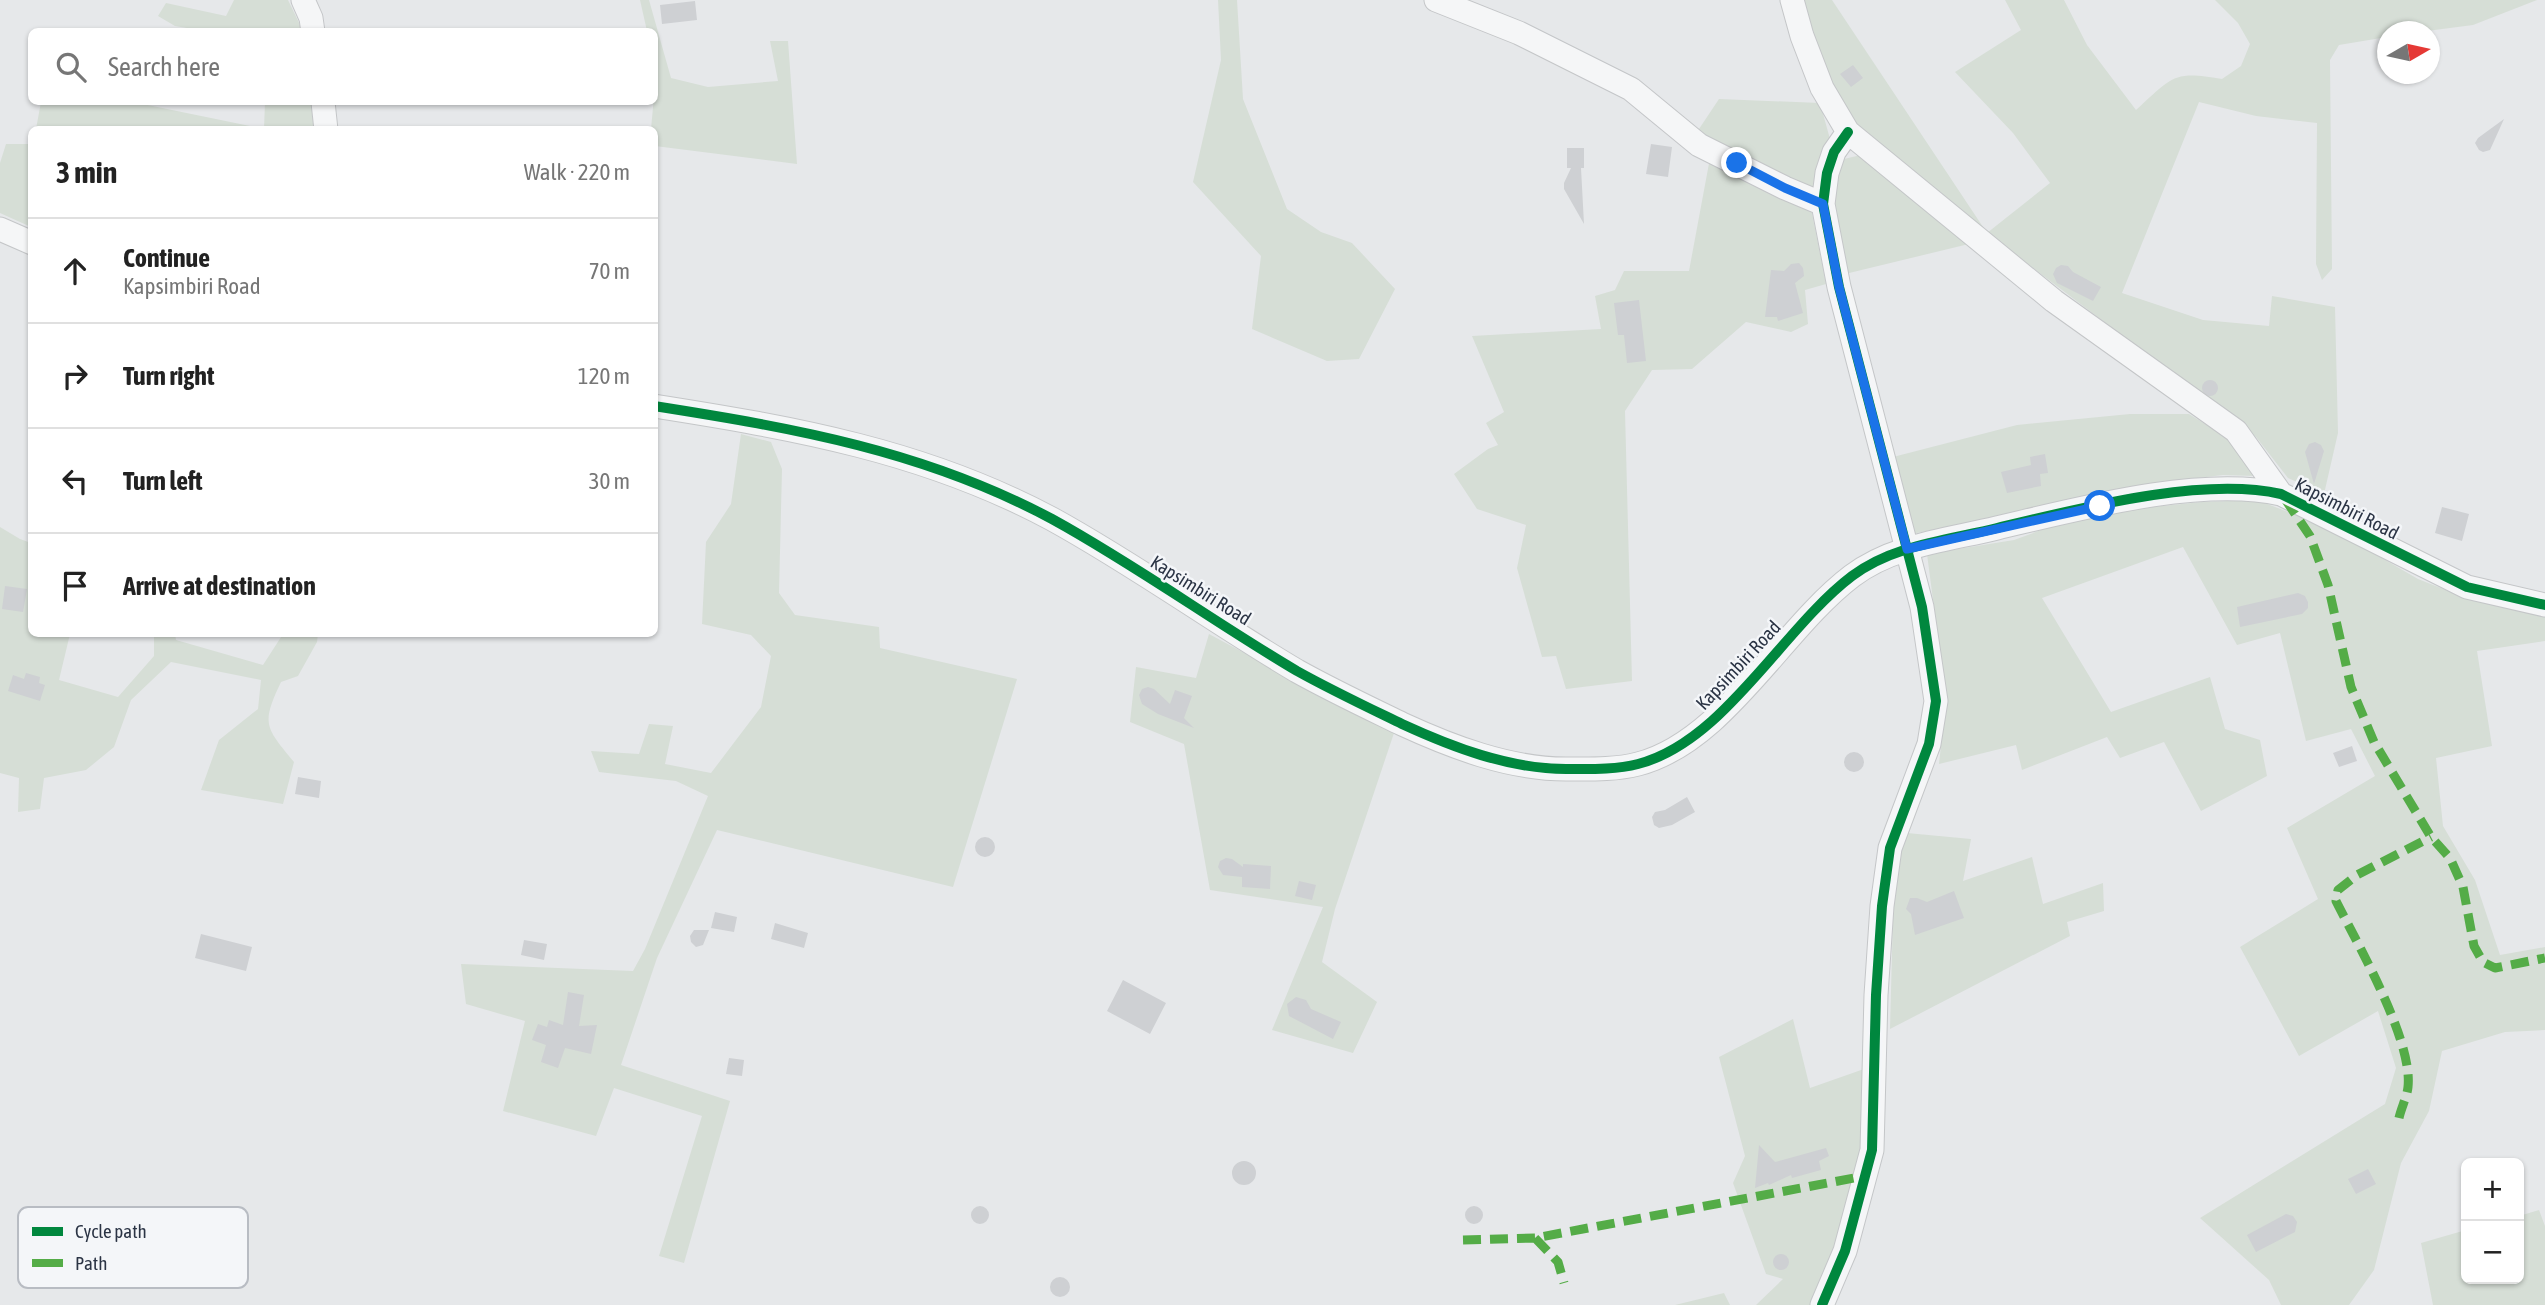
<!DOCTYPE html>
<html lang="en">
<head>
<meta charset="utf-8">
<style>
	:root { --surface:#fff; --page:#f6f6f6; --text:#222; --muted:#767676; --line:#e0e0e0 }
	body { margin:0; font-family:"Asap Condensed",sans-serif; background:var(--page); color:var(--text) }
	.controls { position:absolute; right:21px; bottom:21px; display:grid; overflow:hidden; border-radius:10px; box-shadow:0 2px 5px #0004 }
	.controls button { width:63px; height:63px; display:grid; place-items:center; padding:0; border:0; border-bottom:2px solid var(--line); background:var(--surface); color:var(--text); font:35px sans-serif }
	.compass { position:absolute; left:2377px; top:21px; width:63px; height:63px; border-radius:50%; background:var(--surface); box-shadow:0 2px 5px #0004; rotate:81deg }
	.stop { position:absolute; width:21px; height:21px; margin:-16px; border:5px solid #1a73e8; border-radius:50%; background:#fff }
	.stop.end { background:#1a73e8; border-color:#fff; box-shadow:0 2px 7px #0008 }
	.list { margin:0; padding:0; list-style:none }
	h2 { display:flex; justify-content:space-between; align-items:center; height:91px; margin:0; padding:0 28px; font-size:30px }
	h2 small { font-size:23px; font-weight:400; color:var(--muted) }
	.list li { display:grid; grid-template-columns:46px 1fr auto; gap:21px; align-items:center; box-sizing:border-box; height:105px; padding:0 28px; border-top:2px solid var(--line) }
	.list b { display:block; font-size:26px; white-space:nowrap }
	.list p { margin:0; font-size:23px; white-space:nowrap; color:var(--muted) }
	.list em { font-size:23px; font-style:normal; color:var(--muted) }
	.icon { flex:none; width:38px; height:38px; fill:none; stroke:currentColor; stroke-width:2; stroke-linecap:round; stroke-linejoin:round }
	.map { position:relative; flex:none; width:2545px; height:1305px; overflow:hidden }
	.search { position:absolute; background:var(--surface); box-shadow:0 2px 5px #0004; left:28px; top:28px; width:630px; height:77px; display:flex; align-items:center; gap:18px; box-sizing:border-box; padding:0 24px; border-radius:10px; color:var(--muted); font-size:26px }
	.panel { position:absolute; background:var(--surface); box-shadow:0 2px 5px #0004; left:28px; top:126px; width:630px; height:511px; border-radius:10px }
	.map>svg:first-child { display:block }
	.green { fill:#d6ded6 }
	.building { fill:#ced0d3 }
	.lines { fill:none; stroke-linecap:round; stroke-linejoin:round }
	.minor-casing { stroke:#c4c6c8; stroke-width:25 }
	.minor { stroke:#f5f6f7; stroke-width:23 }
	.quiet { stroke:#54ac47; stroke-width:9; stroke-dasharray:18 9; stroke-linecap:butt }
	.cycleway-casing { stroke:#f4f6f9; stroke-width:15 }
	.cycleway { stroke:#00873e; stroke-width:10 }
	.route { stroke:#1a73e8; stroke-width:9 }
	.labels { text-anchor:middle; stroke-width:5; stroke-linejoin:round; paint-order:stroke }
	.street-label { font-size:19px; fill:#2b3445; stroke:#f4f6f9 }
	.key { fill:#f4f6f9; stroke:#b8bcc3; stroke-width:2 }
	.key-label { font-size:19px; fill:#2b3445 }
</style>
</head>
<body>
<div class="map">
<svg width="2545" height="1305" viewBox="0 0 2545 1305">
	<rect width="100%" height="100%" fill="#e6e8ea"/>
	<path class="green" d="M 234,0 L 288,0 L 303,31 L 204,31 L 175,26 L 158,16 L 166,3 L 226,16 Z
		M 640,0 L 649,0 L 671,78 L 708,87 L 778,81 L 770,41 L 788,41 L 797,164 L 655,146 L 654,130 L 651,129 L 656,75 L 654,32 L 647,31 Z
		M 1218,0 L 1237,0 L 1243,99 L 1287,209 L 1321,232 L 1352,243 L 1395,289 L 1359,359 L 1327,361 L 1252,329 L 1261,256 L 1193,182 L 1221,60 Z
		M 1800,0 L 1832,0 L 1987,233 L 2050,183 L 2013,133 L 1955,72 L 2021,30 L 2005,0 L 2064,0 L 2087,45 L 2136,110 C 2172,77 2173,70 2222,79 L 2241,66 L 2250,44 L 2238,23 L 2215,0 L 2537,0 L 2473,25 L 2427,31 L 2388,32 L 2387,37 L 2339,45 L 2330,60 L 2332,269 L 2322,280 L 2316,264 L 2317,123 L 2256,116 L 2199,102 L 2122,293 L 2203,320 L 2269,326 L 2272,296 L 2335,307 L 2338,433 L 2324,494 L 2288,478 L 2256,437 L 1987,233 L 1850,124 L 1822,65 Z
		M 1719,99 L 1820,103 L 1830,139 L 1818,187 L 1807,189 L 1697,132 Z
		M 41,102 L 133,102 L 264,129 L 265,102 L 311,102 L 314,129 L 36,129 Z
		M 6,144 L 31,144 L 31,227 L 0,213 L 0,163 Z
		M 1861,155 L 1973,243 L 1845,274 C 1837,237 1820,192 1844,159 Z
		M 1710,158 L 1812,213 L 1826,284 L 1805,290 L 1808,324 L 1791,332 L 1746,322 L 1692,369 L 1652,370 L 1625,411 L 1632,681 L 1566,689 L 1556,656 L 1542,657 L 1517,568 L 1526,525 L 1477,509 L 1454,474 L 1488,449 L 1498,445 L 1486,423 L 1504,412 L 1472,336 L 1601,329 L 1595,296 L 1615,290 L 1624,271 L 1689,271 Z
		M 2130,414 L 2189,414 L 2229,439 L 2255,476 L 2223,475 L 2164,482 L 1912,534 L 1893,457 L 2017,425 Z
		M 741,434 L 771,442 L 782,469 L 779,593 L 795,615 L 879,627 L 880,648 L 1017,679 L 953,887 L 717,830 L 657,958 L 621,1065 L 730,1101 L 684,1263 L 659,1256 L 702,1116 L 614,1088 L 596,1136 L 503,1111 L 525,1021 L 466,1004 L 461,964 L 633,971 L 645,949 L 708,796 L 676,781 L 599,772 L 591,751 L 639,754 L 649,724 L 673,726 L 665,764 L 711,773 L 761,707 L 771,656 L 751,635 L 702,624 L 706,542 L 731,504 Z
		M 2257,500 L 2330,528 L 2418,579 L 2471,600 L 2545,616 L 2545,641 L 2477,651 L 2492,746 L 2436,758 L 2443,826 L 2475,880 L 2500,955 L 2545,947 L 2545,1030 L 2505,1032 L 2442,1051 L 2429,1111 L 2401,1163 L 2374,1270 L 2349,1305 L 2281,1305 L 2269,1280 L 2200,1218 L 2385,1104 L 2396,1068 L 2378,1011 L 2299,1056 L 2240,947 L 2318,899 L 2287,828 L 2375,776 L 2351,729 L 2306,741 L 2280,633 L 2237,645 L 2183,547 L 2042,598 L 2111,712 L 2210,677 L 2225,729 L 2260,740 L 2267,776 L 2201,811 L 2164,742 L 2120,758 L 2107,737 L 2022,770 L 2016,745 L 1939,764 L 1946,699 L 1927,554 L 2014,540 L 2052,526 L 2132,509 L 2202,502 Z
		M 0,527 L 20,539 L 31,543 L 32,634 L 70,634 L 59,680 L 118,697 L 154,656 L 154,634 L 175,634 L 176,640 L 263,665 L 283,634 L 318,634 L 317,642 L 298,676 L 281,682 C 261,724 265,727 294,762 L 283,804 L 201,790 L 219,740 L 258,709 L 261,680 L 171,662 L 131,700 L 114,747 L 86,770 L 44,778 L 40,809 L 18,812 L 19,778 L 0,773 Z
		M 1209,634 L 1394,733 L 1335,909 L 1322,962 L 1377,1002 L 1353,1053 L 1272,1030 L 1323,907 L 1210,890 L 1184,744 L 1130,722 L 1136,667 L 1196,678 Z
		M 1907,833 L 1971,839 L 1963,881 L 2032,857 L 2043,904 L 2103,883 L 2104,911 L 2067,922 L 2070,936 L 1890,1029 L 1894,878 Z
		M 1793,1019 L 1810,1088 L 1864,1069 L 1864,1145 L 1839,1241 L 1812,1305 L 1756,1305 L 1783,1279 L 1766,1274 L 1733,1183 L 1745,1156 L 1719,1057 Z
		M 2539,1210 L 2545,1226 L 2545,1305 L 2433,1305 L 2421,1243 L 2466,1230 L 2466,1279 L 2519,1279 L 2519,1216 Z
		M 1724,1293 L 1730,1305 L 1675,1305 Z"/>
	<path class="building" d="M 695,1 L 697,20 L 662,24 L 660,5 Z
		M 1853,65 L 1863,78 L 1851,87 L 1840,74 Z
		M 2504,119 L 2490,150 L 2483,152 L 2479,150 L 2475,143 L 2478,138 Z
		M 1651,144 L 1672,147 L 1668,177 L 1646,174 Z
		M 1567,148 L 1584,148 L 1584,168 L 1581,168 L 1584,224 L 1564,189 L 1564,183 L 1571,168 L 1567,168 Z
		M 1799,263 L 1803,268 L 1804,276 L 1795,283 L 1803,313 L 1778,321 L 1777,317 L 1765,317 L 1771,270 L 1784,271 L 1791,264 Z
		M 2061,265 L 2068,266 L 2073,272 L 2101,287 L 2093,301 L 2057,283 L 2053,274 L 2056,268 Z
		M 1639,300 L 1646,361 L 1627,363 L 1624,335 L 1618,335 L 1614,303 Z
		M2202 388a8 8 0 1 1 16 0a8 8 0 1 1-16 0Z
		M 2315,442 L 2321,445 L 2324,451 L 2314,484 L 2305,452 L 2309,444 Z
		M 2045,454 L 2048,473 L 2040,474 L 2041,486 L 2007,493 L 2001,472 L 2031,465 L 2030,457 Z
		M 2442,507 L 2469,514 L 2462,541 L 2435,533 Z
		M 5,586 L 27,589 L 23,612 L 2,609 Z
		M 2298,593 L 2305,596 L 2308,602 L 2308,608 L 2302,614 L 2240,627 L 2237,607 Z
		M 26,673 L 40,677 L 39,683 L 45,685 L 40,701 L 8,691 L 13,675 L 24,679 Z
		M 1148,687 L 1154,689 L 1170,704 L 1175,690 L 1192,696 L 1184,718 L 1194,728 L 1158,714 L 1142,704 L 1139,695 L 1142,689 Z
		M 2352,746 L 2357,761 L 2339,767 L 2333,753 Z
		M1844 762a10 10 0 1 1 20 0a10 10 0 1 1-20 0Z
		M 298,777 L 321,781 L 319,798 L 295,794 Z
		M 1687,797 L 1695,812 L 1672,825 L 1659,828 L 1654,825 L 1652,817 L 1655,812 L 1665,810 Z
		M975 847a10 10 0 1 1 20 0a10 10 0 1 1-20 0Z
		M 1226,858 L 1232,859 L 1243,867 L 1243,864 L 1271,866 L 1270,889 L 1242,887 L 1242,877 L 1223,875 L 1218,867 L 1220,861 Z
		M 1299,881 L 1316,885 L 1312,900 L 1295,896 Z
		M 1954,891 L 1964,918 L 1915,935 L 1911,914 L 1906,909 L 1910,898 L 1917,898 L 1927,902 Z
		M 715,912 L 737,917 L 734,932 L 711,928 Z
		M 775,923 L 808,933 L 804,948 L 771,939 Z
		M 694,930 L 709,930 L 703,945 L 696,947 L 691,942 L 690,936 Z
		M 201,934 L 252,947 L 246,971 L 195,958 Z
		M 524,940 L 547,944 L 544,960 L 521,955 Z
		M 1123,980 L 1166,1003 L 1150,1034 L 1107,1011 Z
		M 568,992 L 584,995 L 579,1026 L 597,1025 L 591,1054 L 565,1048 L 558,1068 L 541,1062 L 546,1045 L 532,1040 L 538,1024 L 547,1027 L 549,1020 L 563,1025 Z
		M 1296,997 L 1306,1000 L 1311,1009 L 1341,1022 L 1333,1039 L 1289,1016 L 1287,1004 Z
		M 729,1058 L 744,1060 L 742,1076 L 726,1074 Z
		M 1759,1145 L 1775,1162 L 1826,1148 L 1829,1156 L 1819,1161 L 1821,1170 L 1792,1178 L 1791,1175 L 1769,1185 L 1768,1183 L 1755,1188 Z
		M1232 1173a12 12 0 1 1 24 0a12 12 0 1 1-24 0Z
		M 2368,1169 L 2376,1184 L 2356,1194 L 2348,1179 Z
		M1465 1215a9 9 0 1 1 18 0a9 9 0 1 1-18 0Z
		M971 1215a9 9 0 1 1 18 0a9 9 0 1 1-18 0Z
		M 2286,1214 L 2293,1216 L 2297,1222 L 2295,1232 L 2256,1252 L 2247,1235 Z
		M1773 1262a8 8 0 1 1 16 0a8 8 0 1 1-16 0Z
		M1050 1287a10 10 0 1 1 20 0a10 10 0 1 1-20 0Z"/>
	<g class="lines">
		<g class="minor-casing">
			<path id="minor" d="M 303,0 L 311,18 L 313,32
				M 1436,0 L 1519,33 L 1631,89 L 1699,145 L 1785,188 L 1823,204
				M 1792,0 L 1802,36 L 1822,88 L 1848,132 L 2054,301 L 2236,431 L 2281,494
				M 323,102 L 326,130
				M 0,229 L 32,243
				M 654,406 C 794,428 925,451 1052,519 C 1136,565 1214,622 1297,671 C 1331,690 1367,707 1402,724 C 1452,747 1509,769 1566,769 C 1588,769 1615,770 1638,764 C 1724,742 1782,629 1852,576 C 1893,545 1948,540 1997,528 C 2078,509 2200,476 2281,494 L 2467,587 L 2545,605
				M 1822,1305 L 1845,1251 L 1872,1150 L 1876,995 L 1882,906 L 1890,848 L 1929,744 L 1936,701 L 1922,607 L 1839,287 L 1823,204 L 1827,173 L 1834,152 L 1848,132"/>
		</g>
		<use href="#minor" class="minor"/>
		<path class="quiet" d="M 2285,499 L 2310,536 L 2328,585 L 2351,687 L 2374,742 L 2431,837 L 2450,858 L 2463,887 L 2474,946 L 2483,962 L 2495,968 L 2545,958
			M 2399,1118 C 2401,1108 2407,1097 2408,1087 C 2413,1040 2358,945 2336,901 L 2338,890 L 2357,875 L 2431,837
			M 1535,1238 L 1558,1262 L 1564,1283
			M 1463,1240 L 1535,1238 L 1865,1176"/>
		<g class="cycleway-casing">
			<path id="cycleway" d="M 654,406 C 794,428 925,451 1052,519 C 1136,565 1214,622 1297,671 C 1331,690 1367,707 1402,724 C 1452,747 1509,769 1566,769 C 1588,769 1615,770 1638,764 C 1724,742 1782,629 1852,576 C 1893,545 1948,540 1997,528 C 2078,509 2200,476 2281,494 L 2467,587 L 2545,605
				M 1822,1305 L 1845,1251 L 1872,1150 L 1876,995 L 1882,906 L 1890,848 L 1929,744 L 1936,701 L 1922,607 L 1839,287 L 1823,204 L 1827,173 L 1834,152 L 1848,132"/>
		</g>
		<use href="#cycleway" class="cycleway"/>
	</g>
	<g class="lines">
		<path class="route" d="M 1737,163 L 1785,188 L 1823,204 L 1839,287 L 1907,549 L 2100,506"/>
	</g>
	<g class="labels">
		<g class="street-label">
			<text transform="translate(2347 508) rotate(27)" y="7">Kapsimbiri Road</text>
			<text transform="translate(1201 590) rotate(32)" y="7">Kapsimbiri Road</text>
			<text transform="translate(1738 665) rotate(-47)" y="7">Kapsimbiri Road</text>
		</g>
	</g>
	<rect x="18" y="1207" width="230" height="81" rx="10" class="key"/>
	<rect x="32" y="1227" width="31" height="9" fill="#00873e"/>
	<rect x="32" y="1259" width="31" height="8" fill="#54ac47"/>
	<g class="key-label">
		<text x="75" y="1238">Cycle path</text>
		<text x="75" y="1270">Path</text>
	</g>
</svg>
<div class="controls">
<button>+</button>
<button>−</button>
</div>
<svg class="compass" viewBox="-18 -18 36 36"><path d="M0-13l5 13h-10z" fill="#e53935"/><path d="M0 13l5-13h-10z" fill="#767676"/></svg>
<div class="stop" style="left:2100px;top:506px"></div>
<div class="stop end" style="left:1737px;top:163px"></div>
<div class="search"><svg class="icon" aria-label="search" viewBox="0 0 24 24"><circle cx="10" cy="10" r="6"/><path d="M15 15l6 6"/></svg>Search here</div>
<section class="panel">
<h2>3 min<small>Walk · 220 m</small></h2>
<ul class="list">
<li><svg class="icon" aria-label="ahead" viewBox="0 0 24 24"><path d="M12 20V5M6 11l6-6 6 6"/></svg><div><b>Continue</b><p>Kapsimbiri Road</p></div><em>70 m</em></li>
<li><svg class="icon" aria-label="right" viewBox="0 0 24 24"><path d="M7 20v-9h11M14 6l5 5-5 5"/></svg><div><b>Turn right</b></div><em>120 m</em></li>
<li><svg class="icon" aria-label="left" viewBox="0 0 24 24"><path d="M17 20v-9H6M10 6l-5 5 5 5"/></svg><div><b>Turn left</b></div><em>30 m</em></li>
<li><svg class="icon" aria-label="arrive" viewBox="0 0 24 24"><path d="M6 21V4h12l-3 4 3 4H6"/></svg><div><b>Arrive at destination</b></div></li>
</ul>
</section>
</div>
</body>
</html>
